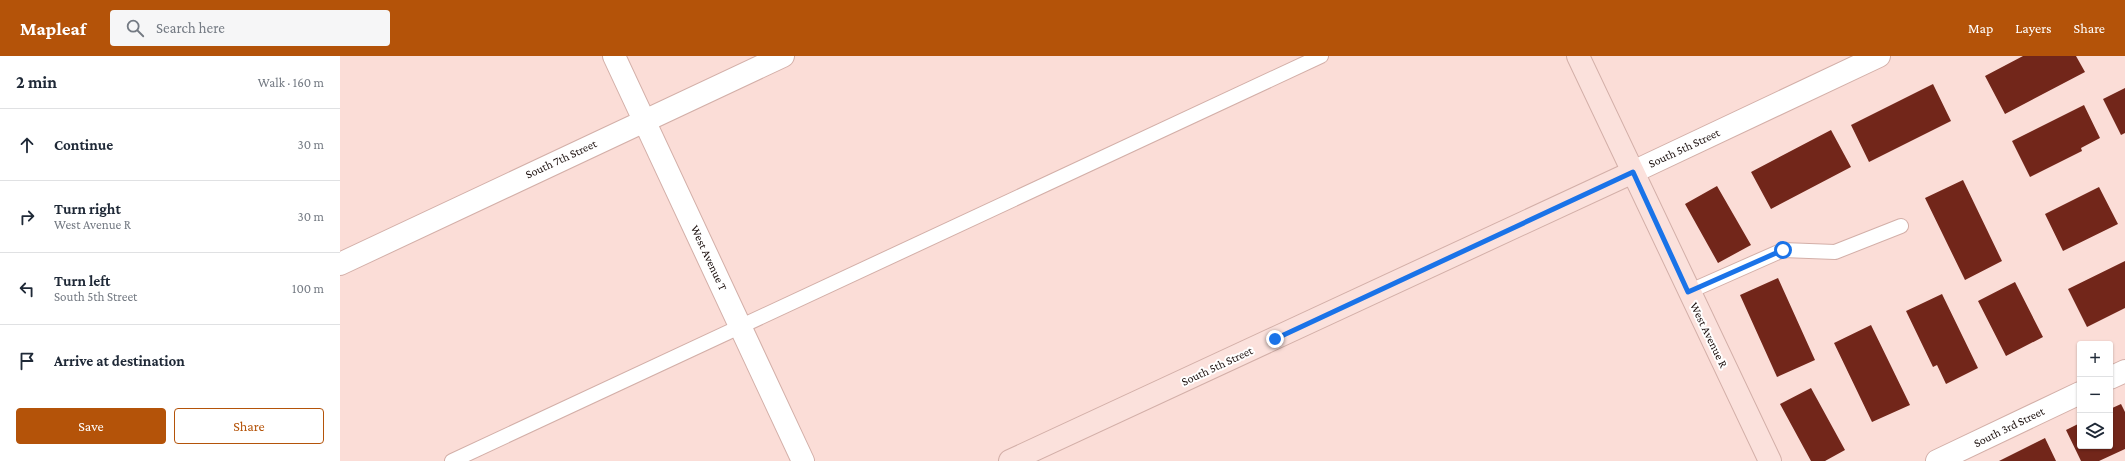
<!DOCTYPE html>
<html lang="en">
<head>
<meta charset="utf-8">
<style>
	:root { --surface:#fff; --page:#f6f6f7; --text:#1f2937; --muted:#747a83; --line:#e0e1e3; --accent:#b45309 }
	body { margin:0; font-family:"Crimson Pro",serif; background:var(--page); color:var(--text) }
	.controls { position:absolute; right:12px; bottom:12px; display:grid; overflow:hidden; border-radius:4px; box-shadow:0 1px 3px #0004 }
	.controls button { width:36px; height:36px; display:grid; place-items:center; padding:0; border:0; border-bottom:1px solid var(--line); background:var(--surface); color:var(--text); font:20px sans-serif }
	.stop { position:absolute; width:12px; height:12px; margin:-9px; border:3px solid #1a73e8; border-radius:50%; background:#fff }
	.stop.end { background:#1a73e8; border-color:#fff; box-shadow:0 1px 4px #0008 }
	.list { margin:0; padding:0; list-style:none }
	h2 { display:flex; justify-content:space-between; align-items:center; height:52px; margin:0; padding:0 16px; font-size:17px }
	h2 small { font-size:13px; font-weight:400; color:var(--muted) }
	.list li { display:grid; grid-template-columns:26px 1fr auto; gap:12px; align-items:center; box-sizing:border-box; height:72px; padding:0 16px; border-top:1px solid var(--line) }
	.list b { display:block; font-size:15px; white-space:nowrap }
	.list p { margin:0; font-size:13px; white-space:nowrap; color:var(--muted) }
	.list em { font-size:13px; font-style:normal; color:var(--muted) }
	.actions { display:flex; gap:8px; padding:12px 16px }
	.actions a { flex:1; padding:9px 0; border:1px solid var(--accent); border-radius:4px; text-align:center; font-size:14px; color:var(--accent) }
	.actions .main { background:var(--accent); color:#fff }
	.icon { flex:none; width:22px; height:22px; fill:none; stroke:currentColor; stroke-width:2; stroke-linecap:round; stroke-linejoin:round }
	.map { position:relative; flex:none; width:1785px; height:405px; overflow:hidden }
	header { display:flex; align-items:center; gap:24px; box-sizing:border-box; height:56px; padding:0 20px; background:var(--accent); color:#fff }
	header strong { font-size:19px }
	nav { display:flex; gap:22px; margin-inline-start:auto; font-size:14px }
	.search { width:280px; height:36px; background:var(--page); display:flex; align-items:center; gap:10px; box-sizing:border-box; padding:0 14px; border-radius:4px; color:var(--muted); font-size:15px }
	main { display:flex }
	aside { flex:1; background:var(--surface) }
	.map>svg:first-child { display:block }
	.building { fill:#72261a }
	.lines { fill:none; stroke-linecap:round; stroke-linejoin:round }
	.lane-casing { stroke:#d3afa8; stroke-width:16 }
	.street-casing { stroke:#d3afa8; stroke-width:24 }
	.secondary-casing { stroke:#d3afa8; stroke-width:24 }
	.lane { stroke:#fff; stroke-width:14 }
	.street { stroke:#fff; stroke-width:22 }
	.secondary { stroke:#fbe1dc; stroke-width:22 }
	.route { stroke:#1a73e8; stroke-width:5 }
	.labels { text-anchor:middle; stroke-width:4; stroke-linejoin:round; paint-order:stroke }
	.street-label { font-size:12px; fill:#1b0f0d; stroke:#fff }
</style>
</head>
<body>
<header>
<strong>Mapleaf</strong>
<div class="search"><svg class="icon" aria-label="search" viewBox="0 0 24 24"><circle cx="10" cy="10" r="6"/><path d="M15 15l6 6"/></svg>Search here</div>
<nav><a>Map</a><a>Layers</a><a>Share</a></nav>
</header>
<main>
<aside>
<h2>2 min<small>Walk · 160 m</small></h2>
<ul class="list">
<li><svg class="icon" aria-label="ahead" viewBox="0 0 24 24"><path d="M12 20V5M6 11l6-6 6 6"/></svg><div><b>Continue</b></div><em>30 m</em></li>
<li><svg class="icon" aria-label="right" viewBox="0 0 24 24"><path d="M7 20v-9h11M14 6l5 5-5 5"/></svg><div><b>Turn right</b><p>West Avenue R</p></div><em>30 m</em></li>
<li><svg class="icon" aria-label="left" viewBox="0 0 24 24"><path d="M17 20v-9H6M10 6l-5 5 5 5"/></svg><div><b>Turn left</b><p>South 5th Street</p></div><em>100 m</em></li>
<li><svg class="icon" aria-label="arrive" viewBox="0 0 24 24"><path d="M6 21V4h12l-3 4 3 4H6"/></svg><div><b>Arrive at destination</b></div></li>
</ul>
<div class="actions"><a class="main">Save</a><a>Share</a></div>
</aside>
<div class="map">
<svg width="1785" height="405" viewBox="0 0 1785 405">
	<rect width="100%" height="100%" fill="#fbddd7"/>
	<path class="building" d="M 1683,0 L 1736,0 L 1745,16 L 1665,58 L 1645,20 Z
		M 1593,28 L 1611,65 L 1529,106 L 1511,69 Z
		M 1785,32 L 1785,77 L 1781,79 L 1763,43 Z
		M 1744,49 L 1760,82 L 1741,92 L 1742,95 L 1690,121 L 1672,85 Z
		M 1491,74 L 1511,111 L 1431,153 L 1411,116 Z
		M 1623,124 L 1662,205 L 1625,224 L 1585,142 Z
		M 1377,130 L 1411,189 L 1378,207 L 1345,148 Z
		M 1759,131 L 1778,168 L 1723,195 L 1705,158 Z
		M 1785,205 L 1785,252 L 1747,271 L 1728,233 Z
		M 1438,222 L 1475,304 L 1437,321 L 1400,239 Z
		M 1675,226 L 1703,281 L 1666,300 L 1638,245 Z
		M 1602,238 L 1638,312 L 1606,328 L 1597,309 L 1593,311 L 1566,255 Z
		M 1531,269 L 1570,349 L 1532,366 L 1494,287 Z
		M 1471,332 L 1505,394 L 1485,405 L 1471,405 L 1440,348 Z
		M 1781,348 L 1785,356 L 1785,393 L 1759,405 L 1741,405 L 1726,374 L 1740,367 L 1740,390 L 1770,390 L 1770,353 Z
		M 1705,382 L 1716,405 L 1659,405 Z"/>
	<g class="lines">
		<g class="lane-casing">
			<path id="lane" d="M 1348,236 L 1443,194 L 1495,196 L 1561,170
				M 112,405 L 981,0"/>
		</g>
		<g class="street-casing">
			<path id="street" d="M 274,0 L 463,405
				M 1293,116 L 1539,0
				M 0,208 L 443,0
				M 1770,322 L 1785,315
				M 1597,405 L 1740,337"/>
		</g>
		<g class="secondary-casing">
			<path id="secondary" d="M 1238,0 L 1430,405
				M 670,405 L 1293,116"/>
		</g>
		<use href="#lane" class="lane"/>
		<use href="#street" class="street"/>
		<use href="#secondary" class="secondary"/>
	</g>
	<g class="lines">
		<path class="route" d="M 935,283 L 1293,116 L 1348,236 L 1443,194"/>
	</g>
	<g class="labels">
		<g class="street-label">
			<text transform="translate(1344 92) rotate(-25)" y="4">South 5th Street</text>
			<text transform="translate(221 103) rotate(-25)" y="4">South 7th Street</text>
			<text transform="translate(369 202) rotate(65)" y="4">West Avenue T</text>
			<text transform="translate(1369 279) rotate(64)" y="4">West Avenue R</text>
			<text transform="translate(877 310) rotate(-25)" y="4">South 5th Street</text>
			<text transform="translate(1669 371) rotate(-26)" y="4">South 3rd Street</text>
		</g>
	</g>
</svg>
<div class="controls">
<button>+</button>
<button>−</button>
<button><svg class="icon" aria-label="layers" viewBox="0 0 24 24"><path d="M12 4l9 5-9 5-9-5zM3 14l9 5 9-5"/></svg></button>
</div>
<div class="stop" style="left:1443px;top:194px"></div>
<div class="stop end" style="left:935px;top:283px"></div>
</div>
</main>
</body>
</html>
